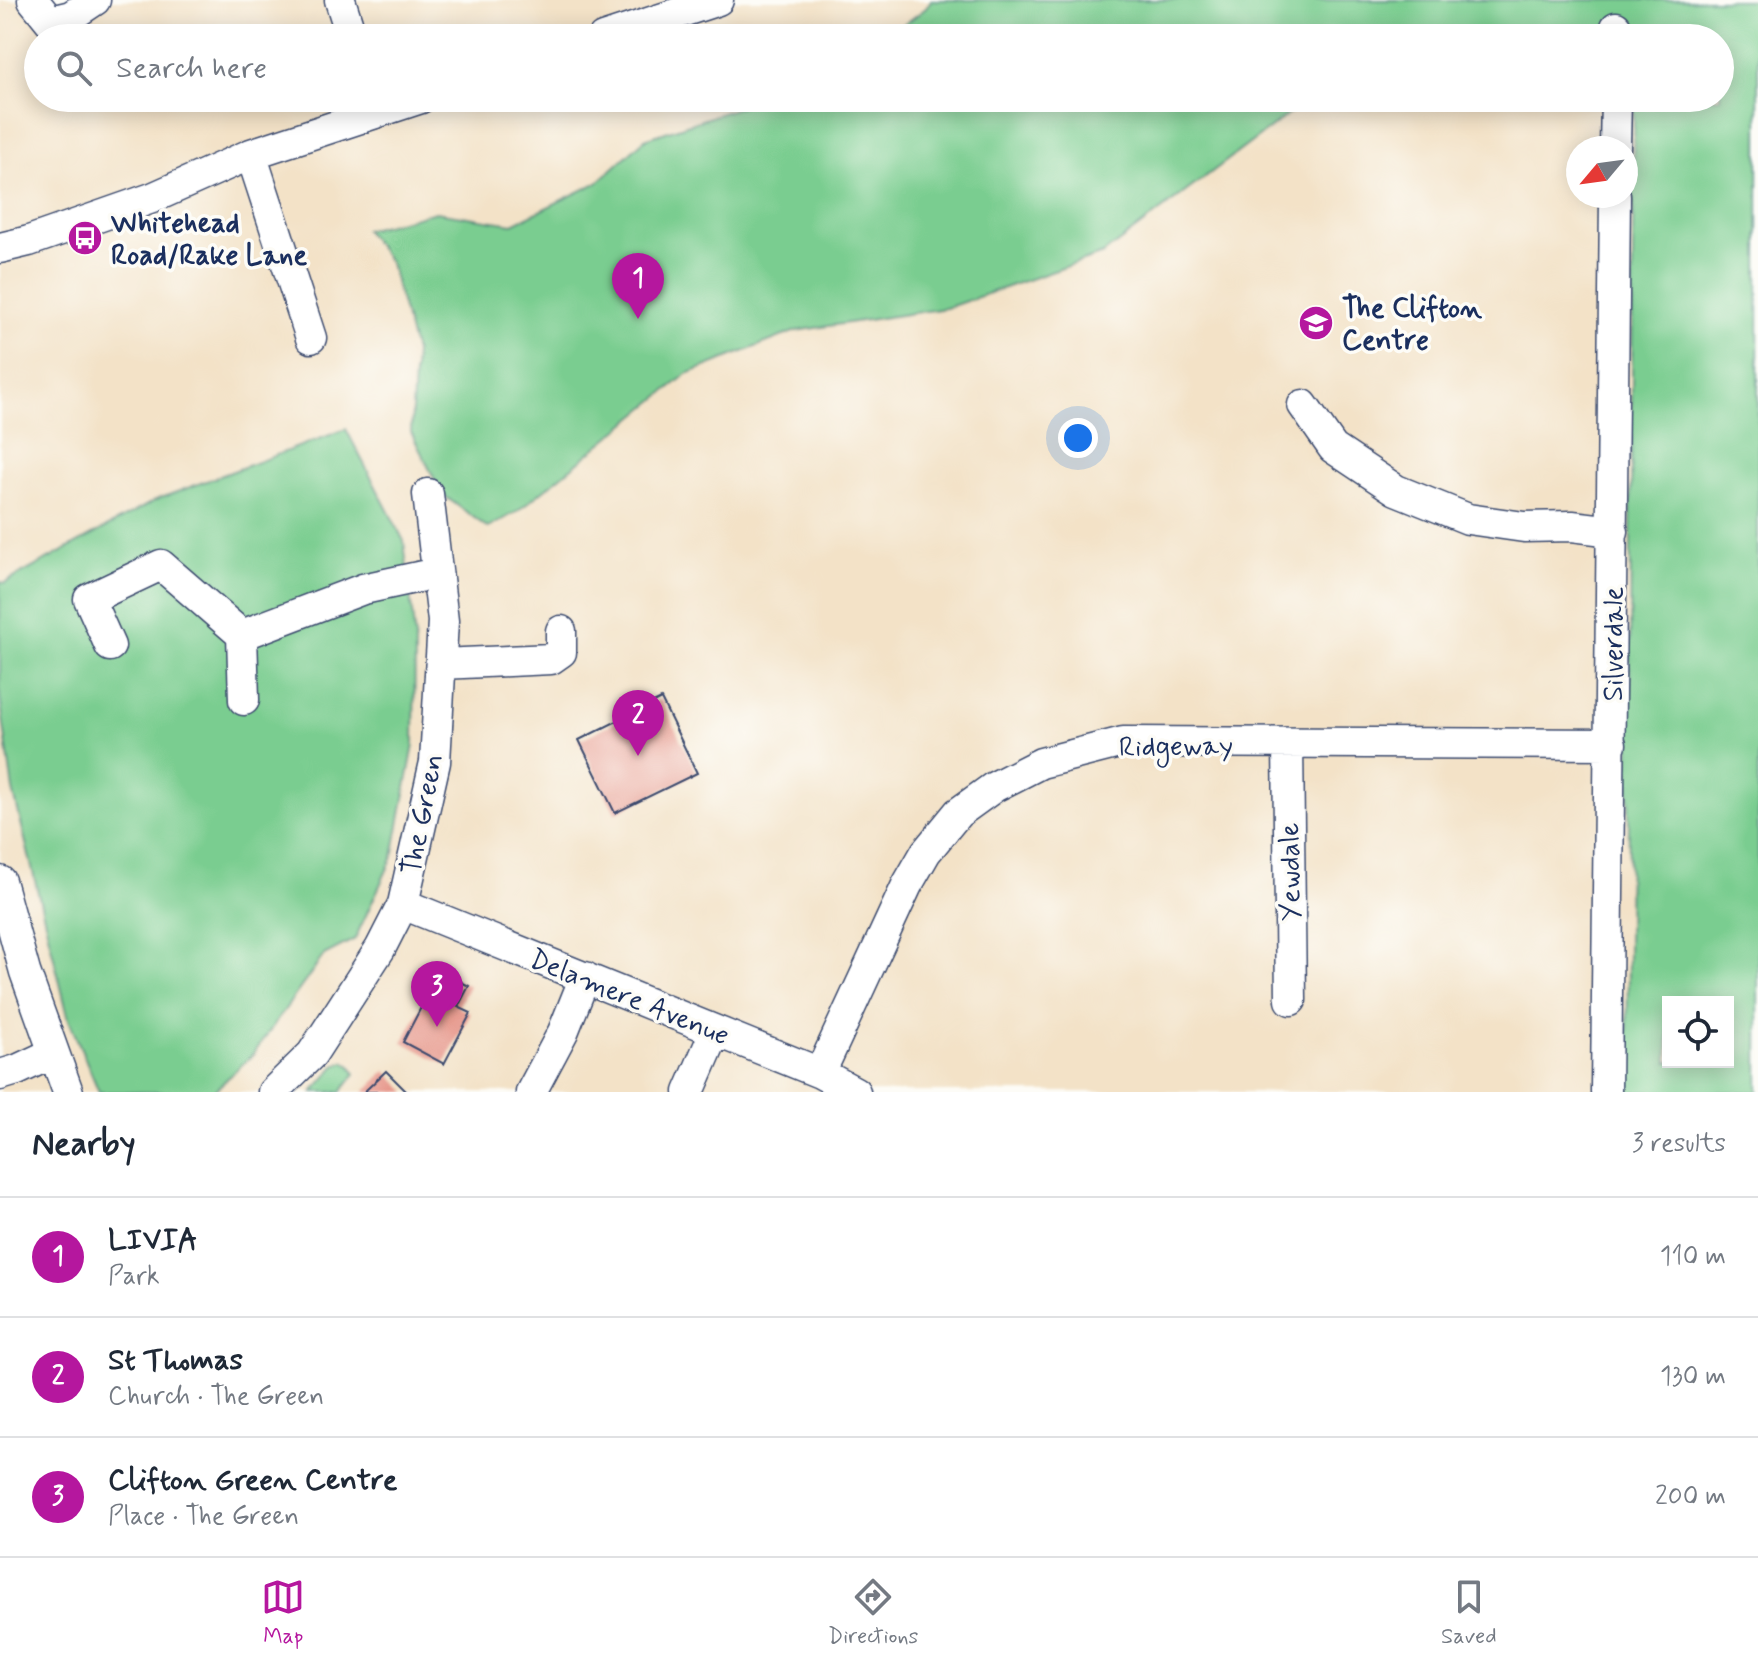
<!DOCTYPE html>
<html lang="en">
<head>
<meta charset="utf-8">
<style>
	:root { --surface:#fff; --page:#f2f2f3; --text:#1f2937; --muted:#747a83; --line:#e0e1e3; --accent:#b5179e }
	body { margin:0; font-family:Mynerve,sans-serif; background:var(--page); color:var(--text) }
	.controls { position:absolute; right:24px; bottom:24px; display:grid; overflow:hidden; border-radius:0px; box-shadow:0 4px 20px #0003 }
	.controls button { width:72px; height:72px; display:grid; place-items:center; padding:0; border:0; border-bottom:2px solid var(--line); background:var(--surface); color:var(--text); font:40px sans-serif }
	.compass { position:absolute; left:1566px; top:136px; width:72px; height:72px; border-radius:50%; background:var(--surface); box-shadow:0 4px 20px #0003; rotate:241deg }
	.you { position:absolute; left:1078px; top:438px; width:28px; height:28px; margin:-20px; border:6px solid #fff; border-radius:50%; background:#1a73e8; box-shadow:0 0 0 12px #1a73e833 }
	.badge { display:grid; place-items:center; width:52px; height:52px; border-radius:50%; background:var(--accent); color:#fff; font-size:26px; font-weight:700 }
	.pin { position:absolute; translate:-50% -66px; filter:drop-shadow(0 2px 4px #0008) }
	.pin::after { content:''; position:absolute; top:42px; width:28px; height:24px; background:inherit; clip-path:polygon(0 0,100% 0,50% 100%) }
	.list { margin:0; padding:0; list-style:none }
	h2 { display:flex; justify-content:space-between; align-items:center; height:104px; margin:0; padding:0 32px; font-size:34px }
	h2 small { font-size:26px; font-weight:400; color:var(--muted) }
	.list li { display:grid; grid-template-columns:52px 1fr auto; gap:24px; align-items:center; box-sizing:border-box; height:120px; padding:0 32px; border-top:2px solid var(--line) }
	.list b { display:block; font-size:30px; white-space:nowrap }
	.list p { margin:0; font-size:26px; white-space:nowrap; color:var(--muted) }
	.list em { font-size:26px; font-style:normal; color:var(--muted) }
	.icon { flex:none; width:44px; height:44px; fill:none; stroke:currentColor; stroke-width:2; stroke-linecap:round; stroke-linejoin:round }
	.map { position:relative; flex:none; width:1758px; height:1092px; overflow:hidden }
	.search { position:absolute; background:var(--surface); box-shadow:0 4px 20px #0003; left:24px; right:24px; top:24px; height:88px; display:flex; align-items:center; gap:20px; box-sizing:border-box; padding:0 28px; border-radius:44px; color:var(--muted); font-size:30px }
	.sheet { height:464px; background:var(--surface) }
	nav { display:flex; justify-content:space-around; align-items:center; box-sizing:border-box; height:112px; border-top:2px solid var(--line); background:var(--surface); font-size:22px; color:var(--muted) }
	nav a { display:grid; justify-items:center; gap:4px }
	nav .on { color:var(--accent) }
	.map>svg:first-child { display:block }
	.green { fill:#7acd90; stroke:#4a7e77; stroke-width:2; fill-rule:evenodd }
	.building { fill:#e6968a }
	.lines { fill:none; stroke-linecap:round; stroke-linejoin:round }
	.minor-casing { stroke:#3b4a6e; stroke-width:33 }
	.minor { stroke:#fff; stroke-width:30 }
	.labels { text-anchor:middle; stroke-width:7; stroke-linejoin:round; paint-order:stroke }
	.poi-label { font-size:28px; font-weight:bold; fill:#1b2f5e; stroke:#fdfcf7; text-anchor:start }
	.street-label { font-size:28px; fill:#1b2f5e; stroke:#fdfcf7 }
</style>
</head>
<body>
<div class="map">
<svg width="1758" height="1092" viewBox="0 0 1758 1092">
	<rect width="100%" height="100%" fill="#fdfcf7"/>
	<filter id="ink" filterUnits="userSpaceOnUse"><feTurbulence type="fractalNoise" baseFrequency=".0125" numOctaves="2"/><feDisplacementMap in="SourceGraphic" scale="16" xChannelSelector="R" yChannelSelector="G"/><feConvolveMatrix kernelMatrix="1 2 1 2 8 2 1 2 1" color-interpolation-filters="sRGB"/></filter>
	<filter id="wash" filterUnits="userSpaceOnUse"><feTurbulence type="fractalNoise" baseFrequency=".006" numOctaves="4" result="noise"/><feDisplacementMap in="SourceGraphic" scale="32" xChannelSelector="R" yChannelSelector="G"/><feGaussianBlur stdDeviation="1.8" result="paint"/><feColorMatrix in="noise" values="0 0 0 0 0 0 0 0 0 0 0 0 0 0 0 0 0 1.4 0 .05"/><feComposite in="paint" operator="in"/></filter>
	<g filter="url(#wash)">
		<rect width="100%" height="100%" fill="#f3e2c7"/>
		<path class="green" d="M 931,0 L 1758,0 L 1758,1092 L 1627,1092 L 1634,98 L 1720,98 L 1720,38 L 886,38 L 926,8 ZM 1668,1002 L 1728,1002 L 1728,1062 L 1668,1062 Z
			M 766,98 L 1310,98 L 1103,254 L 946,308 L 796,331 L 687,374 L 518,511 L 488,528 L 442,494 L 411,432 L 415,352 L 390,263 L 365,230 L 436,212 L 513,224 L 597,183 L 645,139 Z
			M 346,429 L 404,541 L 415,639 L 414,745 L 393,857 L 355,939 L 324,955 L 253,1054 L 213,1092 L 99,1092 L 69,1020 L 13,790 L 0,698 L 0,582 L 5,583 L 158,499 Z
			M 344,1062 L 351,1066 L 355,1074 L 341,1092 L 313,1092 L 335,1066 Z"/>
		<g id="blocks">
			<path class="building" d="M 661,699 L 697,773 L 615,813 L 579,740 Z
				M 440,971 L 469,986 L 458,1007 L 471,1013 L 444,1064 L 403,1042 Z
				M 386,1071 L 407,1092 L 364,1092 Z"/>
		</g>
	</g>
	<g filter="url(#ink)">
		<use href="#blocks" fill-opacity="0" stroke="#3b4a6e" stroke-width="2"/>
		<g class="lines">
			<g class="minor-casing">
				<path id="minor" d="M 33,0 L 50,21 L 71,16 L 95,0
					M 340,0 L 352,38
					M 603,38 L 718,0
					M 1616,38 L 1616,27
					M 1615,148 L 1616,98
					M 251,154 L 311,338
					M 0,248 L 29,241 L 152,198 L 251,154 L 421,98
					M 1303,405 L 1333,448 L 1396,490 L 1468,519 L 1524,527 L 1572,526 L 1613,531
					M 110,646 L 89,599 L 161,565 L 242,635
					M 441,664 L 551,659 L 561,652 L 561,631
					M 244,700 L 242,635 L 363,589 L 437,573
					M 1288,743 L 1291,1000
					M 0,881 L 25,972 L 68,1092
					M 403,904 L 820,1073 L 855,1092
					M 820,1073 L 907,885 L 926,852 L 958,813 L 994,787 L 1041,763 L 1123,742 L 1611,744
					M 0,1075 L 17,1070 L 53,1053
					M 273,1092 L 312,1054 L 380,949 L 403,904 L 435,762 L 443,621 L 428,494
					M 531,1092 L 563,1032 L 585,977
					M 689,1092 L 715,1032
					M 1606,1092 L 1615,196"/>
			</g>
			<use href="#minor" class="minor"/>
		</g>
	</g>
	<defs>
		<g id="bus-disc" transform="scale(1.8)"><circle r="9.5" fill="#b5179e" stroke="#fdfcf7"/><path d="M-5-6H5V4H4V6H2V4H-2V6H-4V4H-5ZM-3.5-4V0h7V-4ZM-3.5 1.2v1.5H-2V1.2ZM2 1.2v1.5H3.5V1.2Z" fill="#fff"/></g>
		<g id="school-disc" transform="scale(1.8)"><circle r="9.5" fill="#b5179e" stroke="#fdfcf7"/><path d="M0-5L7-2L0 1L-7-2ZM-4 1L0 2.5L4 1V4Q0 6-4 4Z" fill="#fff"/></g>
	</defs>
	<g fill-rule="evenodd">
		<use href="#bus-disc" x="85" y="238"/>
		<use href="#school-disc" x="1316" y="323"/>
	</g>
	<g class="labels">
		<g class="poi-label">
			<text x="111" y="232">Whitehead<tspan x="111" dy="32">Road/Rake Lane</tspan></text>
			<text x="1342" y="317">The Clifton<tspan x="1342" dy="32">Centre</tspan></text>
		</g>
		<g class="street-label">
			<text transform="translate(1612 644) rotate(-90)" y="10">Silverdale</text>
			<text transform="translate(1176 745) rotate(-1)" y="10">Ridgeway</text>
			<text transform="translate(421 814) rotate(-79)" y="10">The Green</text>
			<text transform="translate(1289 872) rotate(-91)" y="10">Yewdale</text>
			<text transform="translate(630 996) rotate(22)" y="10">Delamere Avenue</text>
		</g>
	</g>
</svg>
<div class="controls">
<button><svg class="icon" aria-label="locate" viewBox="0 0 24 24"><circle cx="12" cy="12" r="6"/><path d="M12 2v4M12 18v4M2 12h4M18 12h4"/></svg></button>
</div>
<svg class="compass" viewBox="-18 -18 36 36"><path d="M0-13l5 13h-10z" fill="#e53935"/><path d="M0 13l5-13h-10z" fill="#747a83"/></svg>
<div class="you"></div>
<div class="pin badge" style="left:638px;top:319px">1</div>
<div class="pin badge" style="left:638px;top:756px">2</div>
<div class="pin badge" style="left:437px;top:1027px">3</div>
<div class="search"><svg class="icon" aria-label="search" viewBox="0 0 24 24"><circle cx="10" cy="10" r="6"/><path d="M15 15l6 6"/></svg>Search here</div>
</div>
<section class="sheet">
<h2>Nearby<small>3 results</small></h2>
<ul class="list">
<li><span class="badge">1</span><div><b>LIVIA</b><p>Park</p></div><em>110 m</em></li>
<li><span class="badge">2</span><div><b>St Thomas</b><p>Church · The Green</p></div><em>130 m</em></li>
<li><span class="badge">3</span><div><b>Clifton Green Centre</b><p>Place · The Green</p></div><em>200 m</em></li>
</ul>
</section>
<nav>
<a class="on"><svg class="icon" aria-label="map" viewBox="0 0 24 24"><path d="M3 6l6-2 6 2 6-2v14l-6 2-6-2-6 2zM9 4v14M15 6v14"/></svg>Map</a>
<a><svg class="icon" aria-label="directions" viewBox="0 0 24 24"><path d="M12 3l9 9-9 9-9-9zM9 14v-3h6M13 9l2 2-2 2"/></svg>Directions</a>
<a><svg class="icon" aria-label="saved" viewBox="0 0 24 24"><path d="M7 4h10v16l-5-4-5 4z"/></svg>Saved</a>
</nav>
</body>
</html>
